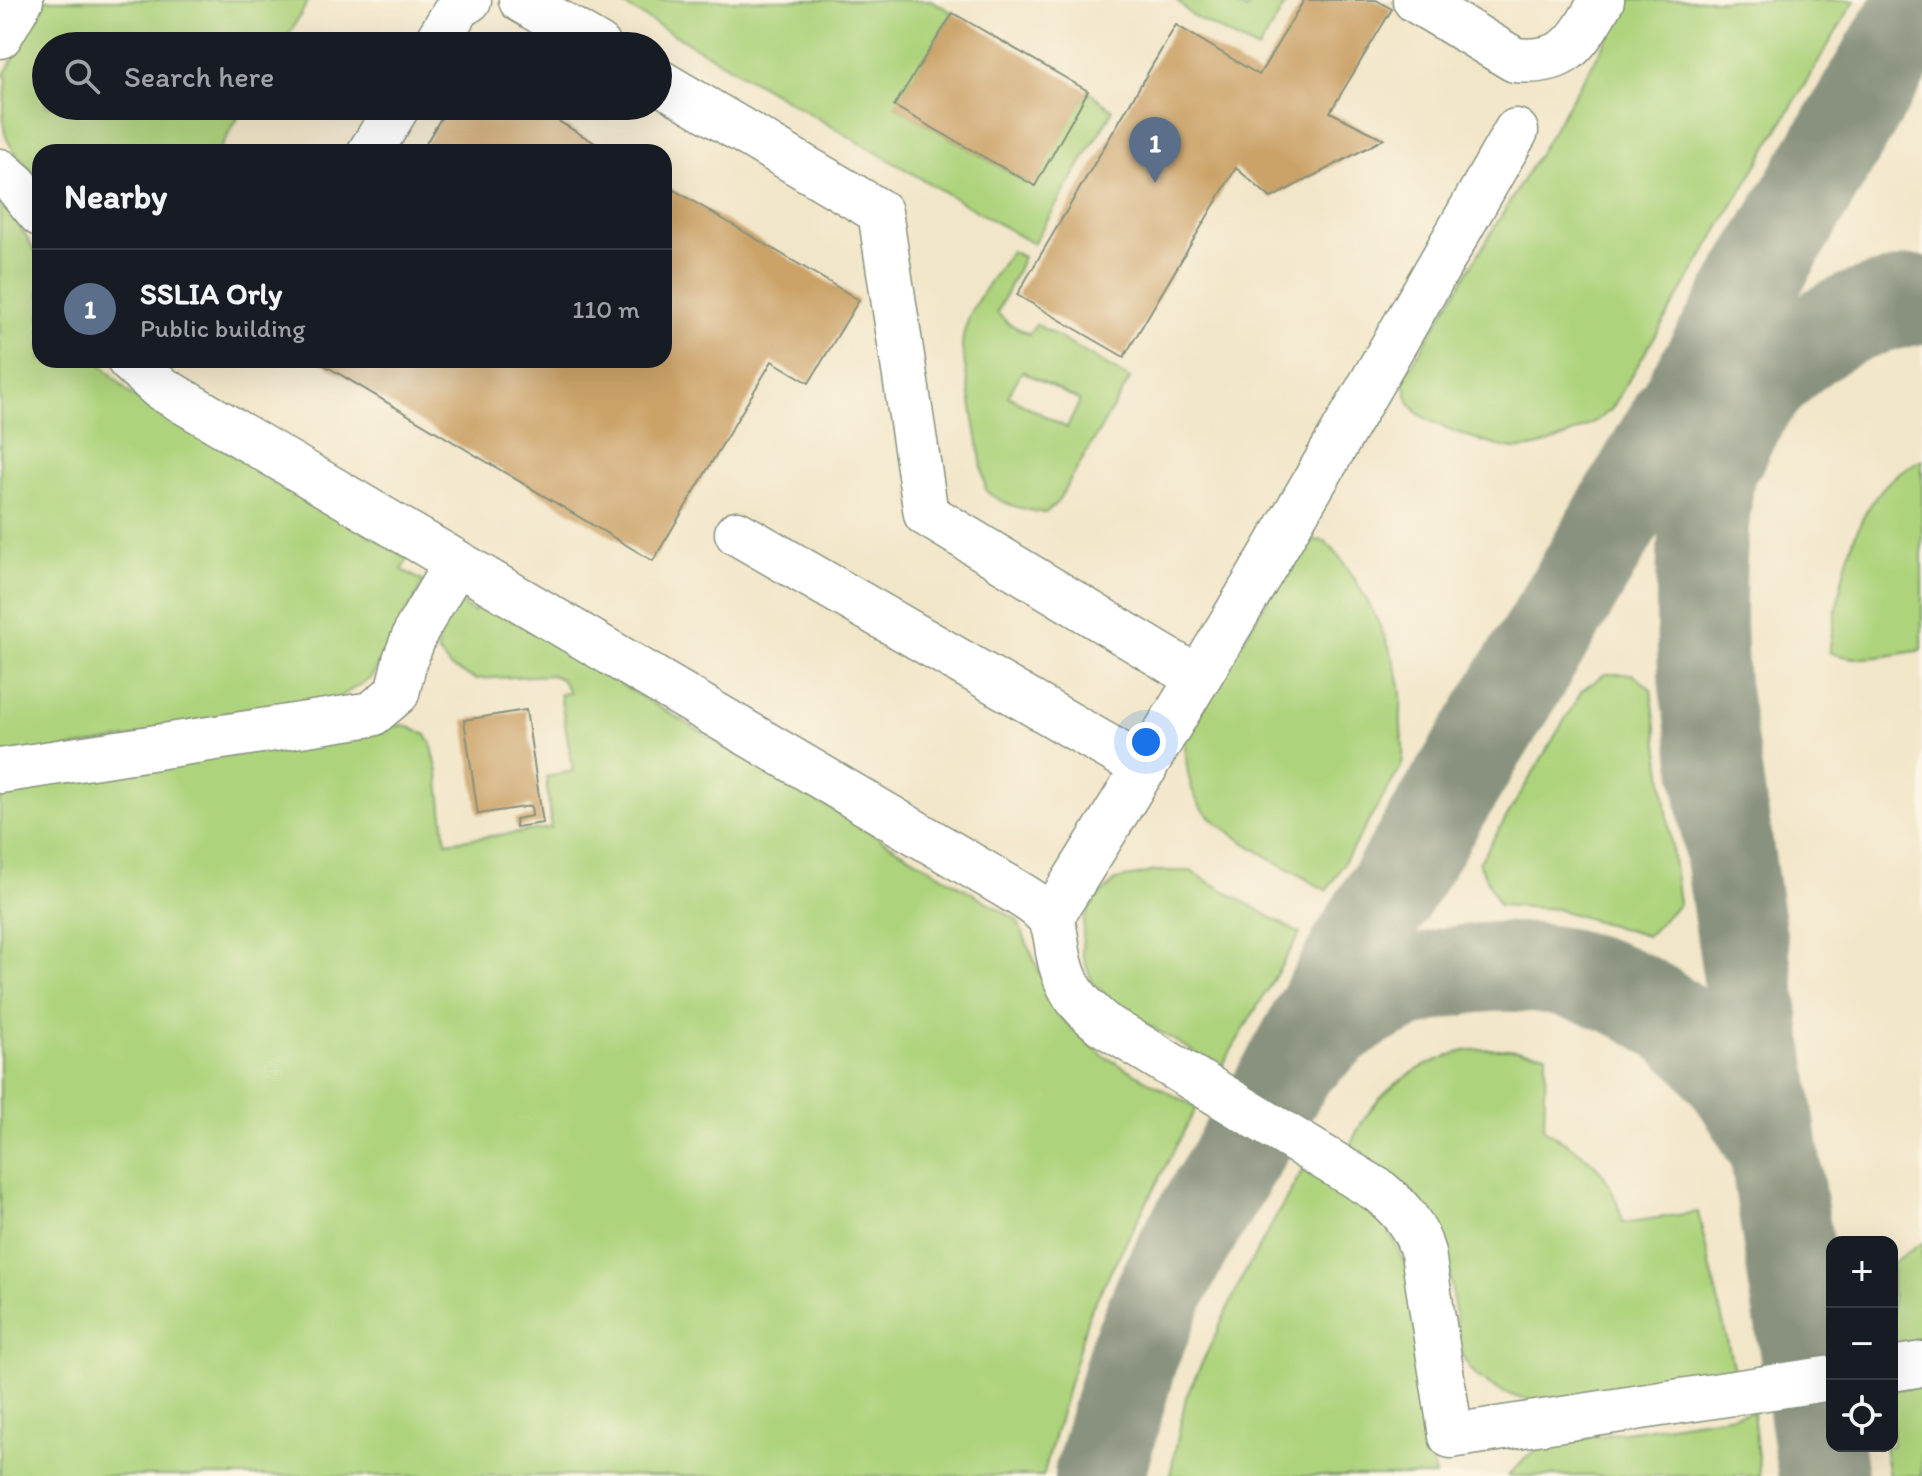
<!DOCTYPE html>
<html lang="en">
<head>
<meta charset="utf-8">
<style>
	:root { --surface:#171b24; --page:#20242c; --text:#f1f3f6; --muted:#9ea1a6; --line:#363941; --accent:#1a73e8 }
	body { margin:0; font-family:Itim,sans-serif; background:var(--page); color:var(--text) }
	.controls { position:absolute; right:24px; bottom:24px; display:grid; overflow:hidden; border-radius:16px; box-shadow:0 8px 32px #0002 }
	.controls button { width:72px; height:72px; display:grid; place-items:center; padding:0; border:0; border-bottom:2px solid var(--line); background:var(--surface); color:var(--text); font:40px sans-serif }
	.you { position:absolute; left:1146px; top:742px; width:28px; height:28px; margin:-20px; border:6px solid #fff; border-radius:50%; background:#1a73e8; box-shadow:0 0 0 12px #1a73e833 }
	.badge { display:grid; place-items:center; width:52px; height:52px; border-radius:50%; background:var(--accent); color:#fff; font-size:26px; font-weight:700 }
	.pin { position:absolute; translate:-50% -66px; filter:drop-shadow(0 2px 4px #0008) }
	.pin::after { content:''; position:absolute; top:42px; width:28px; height:24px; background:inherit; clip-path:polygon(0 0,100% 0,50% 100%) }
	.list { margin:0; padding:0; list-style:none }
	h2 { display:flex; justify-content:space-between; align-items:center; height:104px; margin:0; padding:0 32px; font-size:34px }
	h2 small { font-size:26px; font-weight:400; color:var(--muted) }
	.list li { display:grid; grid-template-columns:52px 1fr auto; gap:24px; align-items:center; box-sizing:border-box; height:120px; padding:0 32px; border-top:2px solid var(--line) }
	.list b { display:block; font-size:30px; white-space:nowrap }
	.list p { margin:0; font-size:26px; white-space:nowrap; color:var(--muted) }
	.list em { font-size:26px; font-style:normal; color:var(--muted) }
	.icon { flex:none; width:44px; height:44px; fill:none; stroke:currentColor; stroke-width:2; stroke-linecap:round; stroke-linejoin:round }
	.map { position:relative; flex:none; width:1922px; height:1476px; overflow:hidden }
	.search { position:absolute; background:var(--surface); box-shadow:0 8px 32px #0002; left:32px; top:32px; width:640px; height:88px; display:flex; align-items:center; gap:20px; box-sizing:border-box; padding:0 28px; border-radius:44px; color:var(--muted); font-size:30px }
	.panel { position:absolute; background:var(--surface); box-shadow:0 8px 32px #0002; left:32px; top:144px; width:640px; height:224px; border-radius:24px }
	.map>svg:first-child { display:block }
	.green { fill:#add37c; stroke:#668858; stroke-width:2; fill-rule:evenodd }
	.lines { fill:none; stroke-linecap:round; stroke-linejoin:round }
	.taxiway { stroke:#88927e; stroke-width:90 }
	.building { fill:#cba268 }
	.minor-casing { stroke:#88927e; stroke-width:47 }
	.minor { stroke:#fff; stroke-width:44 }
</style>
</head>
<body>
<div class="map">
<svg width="1922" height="1476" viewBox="0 0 1922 1476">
	<rect width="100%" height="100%" fill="#fcf5e5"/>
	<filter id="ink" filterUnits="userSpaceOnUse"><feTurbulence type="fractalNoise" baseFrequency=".0125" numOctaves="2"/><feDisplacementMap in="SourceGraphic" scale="16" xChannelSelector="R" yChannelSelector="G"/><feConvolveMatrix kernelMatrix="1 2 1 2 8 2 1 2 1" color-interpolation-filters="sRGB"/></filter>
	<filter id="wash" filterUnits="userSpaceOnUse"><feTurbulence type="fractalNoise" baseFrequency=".006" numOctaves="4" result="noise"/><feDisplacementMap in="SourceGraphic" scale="32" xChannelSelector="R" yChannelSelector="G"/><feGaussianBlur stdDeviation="1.8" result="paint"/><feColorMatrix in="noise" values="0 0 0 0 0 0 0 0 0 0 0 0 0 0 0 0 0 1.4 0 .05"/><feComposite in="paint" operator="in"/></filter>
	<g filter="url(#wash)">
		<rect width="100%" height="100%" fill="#f2e6c9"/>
		<path class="green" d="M 46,0 L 309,0 L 282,46 L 46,46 L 46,106 L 245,106 L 218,152 L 40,152 L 40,179 C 0,138 0,138 7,79 L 4,75 Z
			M 615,0 L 931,0 L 953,13 L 895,106 L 1030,184 L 1088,91 L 1113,110 L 1033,244 Z
			M 1177,0 L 1227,0 L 1247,10 L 1253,0 L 1288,0 L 1258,50 L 1191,15 Z
			M 1631,0 L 1855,0 L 1611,410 C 1590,427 1548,448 1521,449 C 1503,451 1429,424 1417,412 C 1407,402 1406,391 1404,378 Z
			M 0,200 L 8,206 L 40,260 L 40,360 L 97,360 L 130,394 L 408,558 L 402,570 L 424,582 L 371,678 L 341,696 L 338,702 L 0,760 Z
			M 1011,251 L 1023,257 L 997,313 L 1009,324 L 1029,334 L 1036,324 L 1130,379 L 1056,504 L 1045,513 C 1025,510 1001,504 986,491 L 962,348 C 962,313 993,279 1011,251 ZM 1022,371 L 1080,401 L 1067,428 L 1008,396 Z
			M 1922,460 L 1922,650 C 1892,655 1858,664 1829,652 C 1840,593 1846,518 1895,476 C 1902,469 1913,465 1922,460 Z
			M 1314,540 L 1325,541 C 1356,571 1397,650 1401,694 C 1402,704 1400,714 1401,725 C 1401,740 1406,751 1401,767 L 1327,891 C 1297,873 1216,831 1199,804 C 1187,784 1186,761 1185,738 L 1295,554 Z
			M 454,600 L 474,612 L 481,601 L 1017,920 L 1058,1015 L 1102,1055 L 1196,1108 L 1089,1313 L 1043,1476 L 0,1476 L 0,783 L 342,729 L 404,725 L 425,734 L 431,743 L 438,773 L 446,842 L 551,828 L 546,777 L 573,771 L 560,694 L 570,693 L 561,679 L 552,675 L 475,679 L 450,667 L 438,652 L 436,633 Z
			M 1605,674 L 1633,674 L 1651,689 L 1679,904 L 1647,936 L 1556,909 L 1499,905 L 1479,863 L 1582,691 Z
			M 1155,871 L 1190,871 L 1300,934 L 1221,1068 L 1116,1006 L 1092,982 L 1082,953 L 1084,919 L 1096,899 L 1116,880 Z
			M 1509,1049 L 1546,1054 L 1544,1129 C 1591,1158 1609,1167 1623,1223 L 1698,1212 L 1734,1371 L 1540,1402 C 1511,1398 1477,1385 1463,1357 C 1459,1349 1459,1336 1457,1327 C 1452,1293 1450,1257 1435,1225 C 1418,1188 1383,1168 1349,1149 C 1370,1095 1410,1066 1465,1051 C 1479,1048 1495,1049 1509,1049 Z
			M 1303,1169 L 1384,1221 L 1409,1272 L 1435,1476 L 1170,1476 L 1186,1397 L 1243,1276 Z
			M 1922,1243 L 1922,1342 L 1892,1346 L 1892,1263 Z
			M 1922,1386 L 1922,1476 L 1889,1476 L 1884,1446 L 1892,1446 L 1892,1390 Z
			M 1753,1412 L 1760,1476 L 1508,1476 L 1530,1454 L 1549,1444 Z"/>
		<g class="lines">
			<path class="taxiway" d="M 1733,366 C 1703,475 1696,573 1704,685 L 1823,1476
				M 1722,451 C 1746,392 1795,342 1854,317 C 1873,309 1893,305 1913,300
				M 1305,1052 C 1405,946 1574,939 1685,1030 C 1719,1057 1745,1097 1765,1135
				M 1099,1476 L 1133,1356 L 1159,1295 L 1184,1245 L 1288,1071 L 1356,948 L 1574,590 L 1921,0"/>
		</g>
		<g id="blocks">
			<path class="building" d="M 1304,0 L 1376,0 L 1392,9 L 1330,112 L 1384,139 L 1271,198 L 1236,168 L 1124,357 L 1017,295 L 1176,25 L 1259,75 Z
				M 953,13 L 1088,91 L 1035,186 L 894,106 Z
				M 448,106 L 533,106 L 610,152 L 421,152 Z
				M 664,184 L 859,300 L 809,383 L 772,361 L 653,561 L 316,360 L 664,360 Z
				M 526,710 L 543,823 L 516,827 L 515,819 L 532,816 L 531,806 L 478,814 L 464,720 Z"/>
		</g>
	</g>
	<g filter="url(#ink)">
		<use href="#blocks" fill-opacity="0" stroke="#88927e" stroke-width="2"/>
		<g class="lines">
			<g class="minor-casing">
				<path id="minor" d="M 521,0 L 599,46
					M 1415,0 L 1515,60 C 1568,65 1577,42 1602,0
					M 0,36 L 21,0
					M 434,46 L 458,7 L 469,0
					M 658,81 L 880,212 L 926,514 L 1198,678
					M 370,152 L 398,106
					M 0,171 L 16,185 L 40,214
					M 129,360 L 159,387 L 1008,887 C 1022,896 1039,904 1048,917 C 1056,927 1056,940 1058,952 C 1064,986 1077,1003 1103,1024 L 1379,1191 C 1401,1209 1415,1225 1423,1253 L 1451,1436 L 1832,1378
					M 737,533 L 1145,768
					M 0,771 L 372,714 L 397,693 L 405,660 L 417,629 L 456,563
					M 1050,919 C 1213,661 1365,396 1516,131
					M 1892,1369 L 1922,1364"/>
			</g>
			<use href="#minor" class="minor"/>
		</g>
	</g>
</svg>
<div class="controls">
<button>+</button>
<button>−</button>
<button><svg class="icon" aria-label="locate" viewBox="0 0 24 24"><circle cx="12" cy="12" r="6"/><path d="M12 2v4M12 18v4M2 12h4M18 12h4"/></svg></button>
</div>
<div class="you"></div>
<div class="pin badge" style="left:1155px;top:183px;background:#5c6f8a">1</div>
<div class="search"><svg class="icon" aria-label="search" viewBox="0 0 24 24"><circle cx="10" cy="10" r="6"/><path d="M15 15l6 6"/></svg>Search here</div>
<section class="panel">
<h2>Nearby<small></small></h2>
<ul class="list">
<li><span class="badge" style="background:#5c6f8a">1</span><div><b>SSLIA Orly</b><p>Public building</p></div><em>110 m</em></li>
</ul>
</section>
</div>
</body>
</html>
